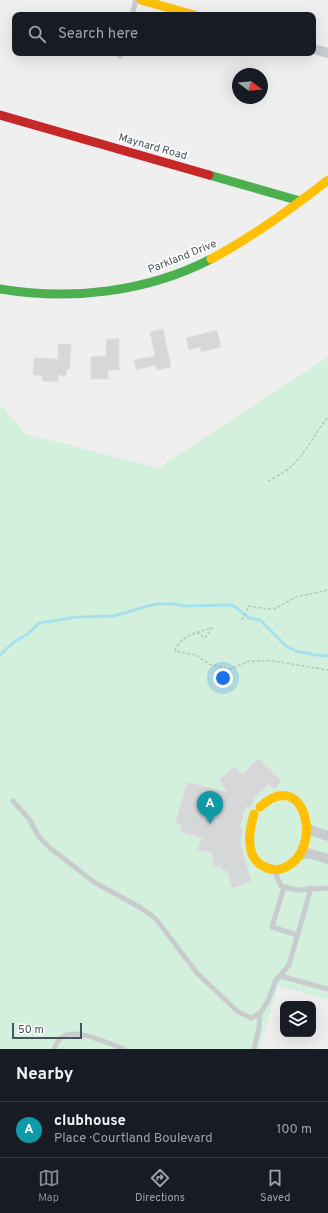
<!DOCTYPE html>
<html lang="en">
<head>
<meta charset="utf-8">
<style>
	:root { --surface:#171b24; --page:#242831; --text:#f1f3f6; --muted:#9ea1a6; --line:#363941; --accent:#828a8f }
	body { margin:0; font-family:Overpass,sans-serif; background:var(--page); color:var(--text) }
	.controls { position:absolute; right:12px; bottom:12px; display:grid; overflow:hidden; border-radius:8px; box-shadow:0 4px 16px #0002 }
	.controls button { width:36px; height:36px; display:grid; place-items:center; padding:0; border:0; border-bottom:1px solid var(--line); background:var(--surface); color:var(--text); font:20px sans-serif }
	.compass { position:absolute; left:232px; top:68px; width:36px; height:36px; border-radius:50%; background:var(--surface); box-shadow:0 4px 16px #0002; rotate:106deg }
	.scale { position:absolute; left:12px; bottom:10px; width:70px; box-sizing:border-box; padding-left:4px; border:2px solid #46535c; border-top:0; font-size:11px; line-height:14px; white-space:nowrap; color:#46535c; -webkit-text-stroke:3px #fff; paint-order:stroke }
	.you { position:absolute; left:223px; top:678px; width:14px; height:14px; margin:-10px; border:3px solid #fff; border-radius:50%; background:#1a73e8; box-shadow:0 0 0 6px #1a73e833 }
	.badge { display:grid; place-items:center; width:26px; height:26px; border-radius:50%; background:var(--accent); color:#fff; font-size:13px; font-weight:700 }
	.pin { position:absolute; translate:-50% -33px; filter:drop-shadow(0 1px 2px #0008) }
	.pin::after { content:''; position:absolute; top:21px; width:14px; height:12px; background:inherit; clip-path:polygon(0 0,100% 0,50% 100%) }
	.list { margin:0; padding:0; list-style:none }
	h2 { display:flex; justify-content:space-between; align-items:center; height:52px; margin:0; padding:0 16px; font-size:17px }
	h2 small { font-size:13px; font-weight:400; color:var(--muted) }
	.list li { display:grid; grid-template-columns:26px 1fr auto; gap:12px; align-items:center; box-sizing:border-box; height:56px; padding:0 16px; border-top:1px solid var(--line) }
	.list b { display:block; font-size:15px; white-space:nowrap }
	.list p { margin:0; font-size:13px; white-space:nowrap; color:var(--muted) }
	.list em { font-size:13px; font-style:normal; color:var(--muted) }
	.icon { flex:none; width:22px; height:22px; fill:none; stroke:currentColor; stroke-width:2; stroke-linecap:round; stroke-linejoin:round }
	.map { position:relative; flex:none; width:328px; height:1049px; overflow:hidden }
	.search { position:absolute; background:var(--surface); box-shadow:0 4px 16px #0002; left:12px; right:12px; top:12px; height:44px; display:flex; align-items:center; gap:10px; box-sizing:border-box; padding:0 14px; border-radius:8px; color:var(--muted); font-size:15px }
	.sheet { height:108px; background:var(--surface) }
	nav { display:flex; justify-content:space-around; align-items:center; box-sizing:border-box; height:56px; border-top:1px solid var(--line); background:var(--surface); font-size:11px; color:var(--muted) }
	nav a { display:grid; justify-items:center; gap:2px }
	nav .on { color:var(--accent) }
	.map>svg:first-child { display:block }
	.green { fill:#d3f0dc }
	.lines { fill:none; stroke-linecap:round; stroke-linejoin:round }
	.stream { stroke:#a6e2ee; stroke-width:3 }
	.building { fill:#d6d7d8; stroke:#e1e1e2 }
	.path { stroke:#b7c4bf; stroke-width:1.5; stroke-dasharray:3 2; stroke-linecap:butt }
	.lane { stroke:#c9ccce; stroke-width:5 }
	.street { stroke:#c9ccce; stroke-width:10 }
	.fast { stroke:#4caf50; stroke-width:9 }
	.slow { stroke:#ffc107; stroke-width:9 }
	.jam { stroke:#c62828; stroke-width:9 }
	.labels { text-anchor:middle; stroke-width:3; stroke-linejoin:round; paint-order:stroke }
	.street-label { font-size:11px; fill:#46535c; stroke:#fff }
</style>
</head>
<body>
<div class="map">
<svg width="328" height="1049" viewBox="0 0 328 1049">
	<rect width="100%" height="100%" fill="#f0efef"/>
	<path class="green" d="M 328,357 L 328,1000 L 278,986 L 259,1049 L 0,1049 L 0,405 L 26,434 L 158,468 Z"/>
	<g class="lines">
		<path class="stream" d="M 0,655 L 15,641 L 28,634 L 39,623 L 78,617 L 114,616 L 148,606 L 157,604 L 175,604 L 185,606 L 228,605 L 234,606 L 249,618 L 260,620 L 286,646 L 296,651 L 316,655 L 328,656"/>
	</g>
	<path class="building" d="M 163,329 L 171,367 L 157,370 L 156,365 L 136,370 L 134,360 L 155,356 L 150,332 Z
		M 217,330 L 221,347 L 201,352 L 200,347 L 189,350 L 186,338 Z
		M 106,339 L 119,339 L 119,370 L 108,370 L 108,379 L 91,379 L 91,357 L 106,356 Z
		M 58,344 L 71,344 L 70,369 L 67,369 L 66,376 L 58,375 L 58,382 L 42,381 L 42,376 L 33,375 L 34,358 L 58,359 Z
		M 259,758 L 282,781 L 275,788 L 272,788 L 269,784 L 253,799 L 254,801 L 252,806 L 248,808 L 246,806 L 240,827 L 242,828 L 241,845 L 251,881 L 232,889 L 227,871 L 223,871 L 220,866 L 214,867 L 211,852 L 197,850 L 202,838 L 180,832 L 182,825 L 175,823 L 187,782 L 227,792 L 219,780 L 234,766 L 242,774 Z"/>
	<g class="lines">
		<path class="path" d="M 268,481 C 274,478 281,474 287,470 C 305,456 314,434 328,417
			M 242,620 L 249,606 L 267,609 L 274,609 L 296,597 L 328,590
			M 197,632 L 205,638 L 212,628 C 199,631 178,637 175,651 L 196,655 L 209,664 L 230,669 L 250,661 L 274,661 L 328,670"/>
		<path class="lane" d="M 132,15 L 136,0
			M 120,56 L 121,53
			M 13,801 L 29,819 L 39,837 L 50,848 L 94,882 L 141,908 L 156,919 L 197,973 L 237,1011 L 251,1018 L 260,1013 L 267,1003 L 276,980 L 289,965 L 311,888
			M 274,870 L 281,886 L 297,890 L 328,888
			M 284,887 L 272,927 L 297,935
			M 280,976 L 328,989
			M 54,1049 C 56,1044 60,1037 66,1035 C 81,1030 109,1044 124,1049
			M 254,1049 L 259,1027 L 260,1013"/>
		<path class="street" d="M 313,49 L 328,53
			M 307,828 L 313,831 L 328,836
			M 300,855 L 307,853 L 328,859"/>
		<path class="fast" d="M 209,175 L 300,201
			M 0,289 C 71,301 147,292 211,259"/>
		<path class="slow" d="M 141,0 L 194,15
			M 211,259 C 253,237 291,209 328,180
			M 254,814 C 249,831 244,856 263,866 C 270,870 277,871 284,868 C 326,850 304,765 260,807"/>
		<path class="jam" d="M 0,115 L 209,175"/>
	</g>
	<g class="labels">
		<g class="street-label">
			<text transform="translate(153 146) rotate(16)" y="4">Maynard Road</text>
			<text transform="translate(182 256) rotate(-22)" y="4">Parkland Drive</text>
		</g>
	</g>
</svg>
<div class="controls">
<button><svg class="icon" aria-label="layers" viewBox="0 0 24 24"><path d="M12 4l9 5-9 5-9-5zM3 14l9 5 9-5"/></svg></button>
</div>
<svg class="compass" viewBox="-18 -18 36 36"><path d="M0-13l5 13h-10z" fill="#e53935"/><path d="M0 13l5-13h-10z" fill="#9ea1a6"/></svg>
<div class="scale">50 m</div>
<div class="you"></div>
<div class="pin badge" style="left:210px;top:824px;background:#0f9aa8">A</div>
<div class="search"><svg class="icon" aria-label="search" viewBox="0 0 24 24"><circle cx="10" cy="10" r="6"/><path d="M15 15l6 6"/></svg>Search here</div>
</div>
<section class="sheet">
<h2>Nearby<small></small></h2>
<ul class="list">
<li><span class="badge" style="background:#0f9aa8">A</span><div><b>clubhouse</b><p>Place · Courtland Boulevard</p></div><em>100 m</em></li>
</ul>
</section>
<nav>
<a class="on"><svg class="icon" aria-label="map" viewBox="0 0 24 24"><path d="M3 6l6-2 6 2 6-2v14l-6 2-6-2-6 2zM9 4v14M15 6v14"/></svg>Map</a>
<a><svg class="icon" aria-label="directions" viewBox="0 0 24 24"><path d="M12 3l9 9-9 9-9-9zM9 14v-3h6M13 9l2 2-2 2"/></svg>Directions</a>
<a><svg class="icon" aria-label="saved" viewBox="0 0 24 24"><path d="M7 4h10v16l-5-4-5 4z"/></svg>Saved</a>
</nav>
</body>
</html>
